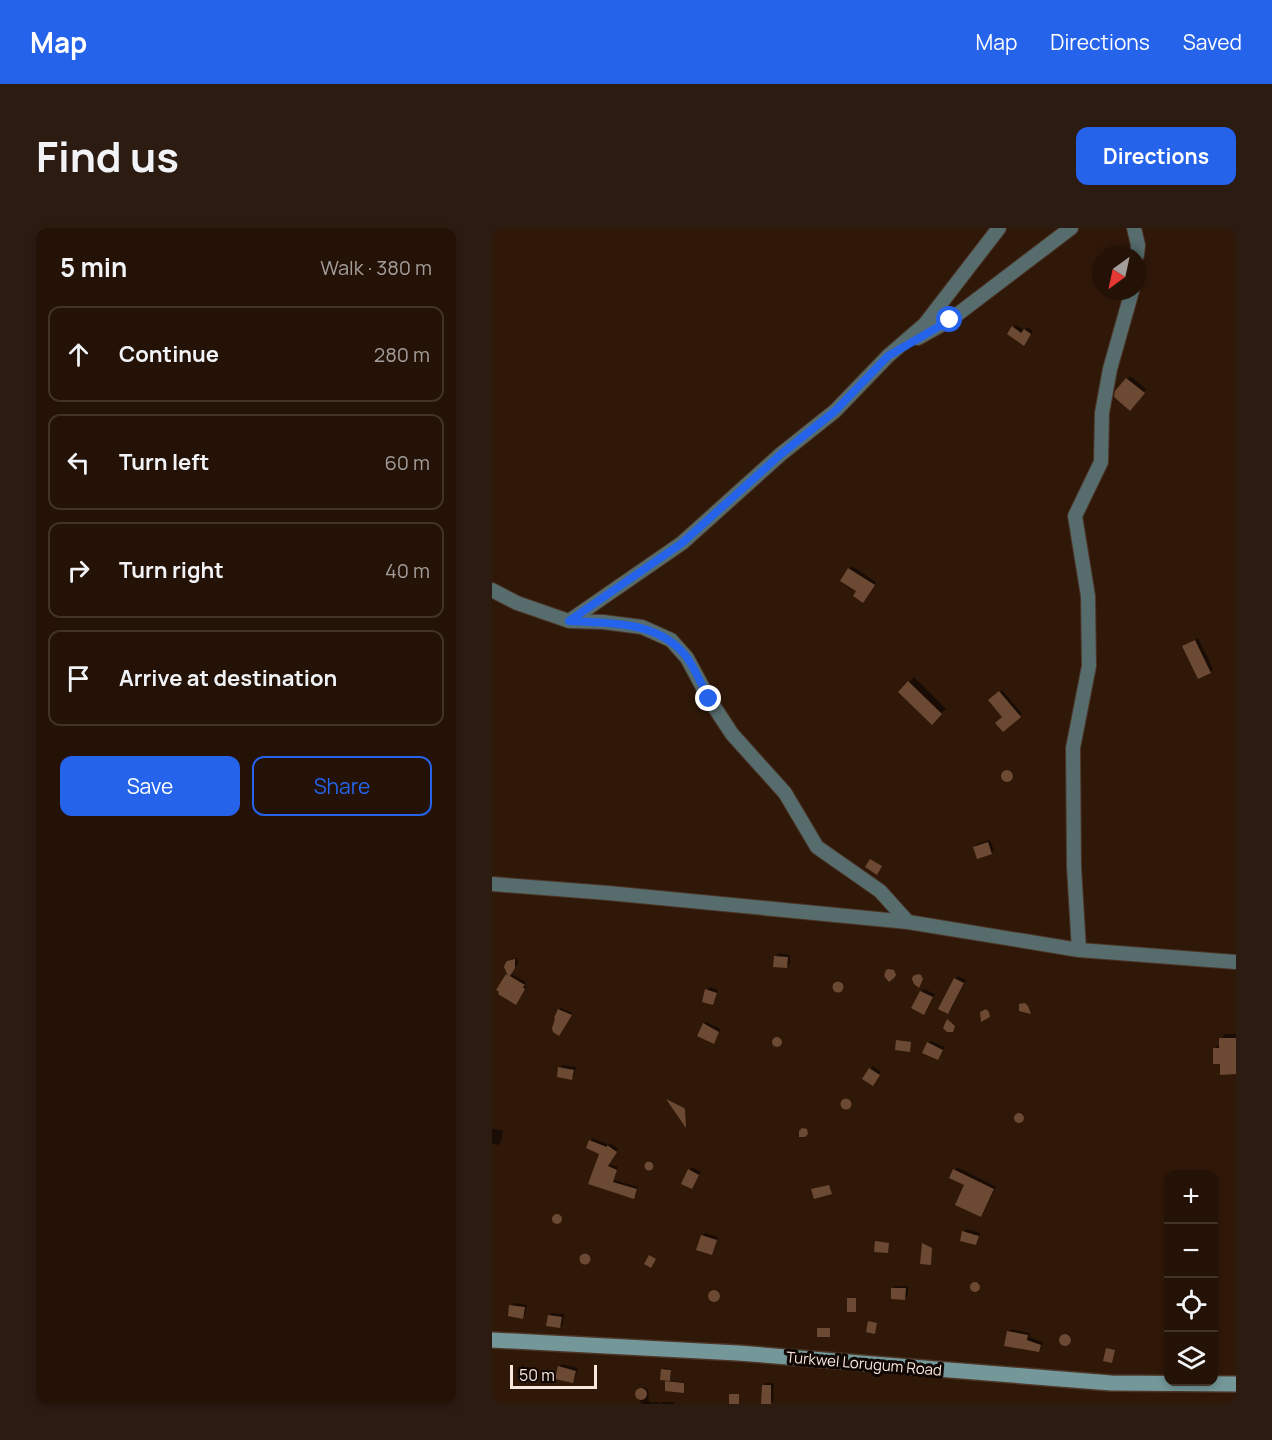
<!DOCTYPE html>
<html lang="en">
<head>
<meta charset="utf-8">
<style>
	:root { --surface:#241207; --page:#2c1b11; --text:#f1f3f6; --muted:#a39e9b; --line:#413228; --accent:#2563eb }
	body { margin:0; font-family:Manrope,sans-serif; background:var(--page); color:var(--text) }
	.controls { position:absolute; right:18px; bottom:18px; display:grid; overflow:hidden; border-radius:12px; box-shadow:0 3px 9px #0003 }
	.controls button { width:54px; height:54px; display:grid; place-items:center; padding:0; border:0; border-bottom:2px solid var(--line); background:var(--surface); color:var(--text); font:30px sans-serif }
	.compass { position:absolute; left:600px; top:18px; width:54px; height:54px; border-radius:50%; background:var(--surface); box-shadow:0 3px 9px #0003; rotate:213deg }
	.scale { position:absolute; left:18px; bottom:15px; width:87px; box-sizing:border-box; padding-left:6px; border:3px solid #f9e7de; border-top:0; font-size:16px; line-height:21px; white-space:nowrap; color:#f9e7de; -webkit-text-stroke:4px #100602; paint-order:stroke }
	.stop { position:absolute; width:18px; height:18px; margin:-14px; border:4px solid #2563eb; border-radius:50%; background:#fff }
	.stop.end { background:#2563eb; border-color:#fff; box-shadow:0 2px 6px #0008 }
	.list { margin:0; padding:0; list-style:none }
	h2 { display:flex; justify-content:space-between; align-items:center; height:78px; margin:0; padding:0 24px; font-size:26px }
	h2 small { font-size:20px; font-weight:400; color:var(--muted) }
	.list li { display:grid; grid-template-columns:39px 1fr auto; gap:18px; align-items:center; box-sizing:border-box; height:96px; margin:0 12px 12px; padding:0 12px; border:2px solid var(--line); border-radius:12px }
	.list b { display:block; font-size:22px; white-space:nowrap }
	.list em { font-size:20px; font-style:normal; color:var(--muted) }
	.actions { display:flex; gap:12px; padding:18px 24px }
	.actions a { flex:1; padding:14px 0; border:2px solid var(--accent); border-radius:12px; text-align:center; font-size:21px; color:var(--accent) }
	.actions .main { background:var(--accent); color:#fff }
	.icon { flex:none; width:33px; height:33px; fill:none; stroke:currentColor; stroke-width:2; stroke-linecap:round; stroke-linejoin:round }
	.map { position:relative; flex:none; width:744px; height:1176px; overflow:hidden; border-radius:12px }
	header { display:flex; align-items:center; gap:36px; box-sizing:border-box; height:84px; padding:0 30px; background:var(--accent); color:#fff }
	header strong { font-size:28px }
	nav { display:flex; gap:33px; margin-inline-start:auto; font-size:21px }
	.intro { display:flex; align-items:center; justify-content:space-between; box-sizing:border-box; height:144px; padding:0 36px }
	h1 { margin:0; font-size:42px }
	.button { padding:15px 27px; border-radius:12px; background:var(--accent); color:#fff; font-size:21px; font-weight:700 }
	main { display:flex; gap:36px; padding:0 36px }
	aside { flex:1; background:var(--surface); border-radius:12px; box-shadow:0 3px 9px #0003 }
	.map>svg:first-child { display:block }
	.shadow { fill:#0007 }
	.building { fill:#6c4933 }
	.lines { fill:none; stroke-linecap:round; stroke-linejoin:round }
	.minor-casing { stroke:#4c3527; stroke-width:16 }
	.secondary-casing { stroke:#4c3527; stroke-width:18 }
	.minor { stroke:#566c6d; stroke-width:14 }
	.secondary { stroke:#74989a; stroke-width:15 }
	.route { stroke:#2563eb; stroke-width:8 }
	.labels { text-anchor:middle; stroke-width:6; stroke-linejoin:round; paint-order:stroke }
	.street-label { font-size:15px; fill:#f9e7de; stroke:#100602 }
</style>
</head>
<body>
<header>
<strong>Map</strong>
<nav><a>Map</a><a>Directions</a><a>Saved</a></nav>
</header>
<div class="intro"><h1>Find us</h1><a class="button">Directions</a></div>
<main>
<aside>
<h2>5 min<small>Walk · 380 m</small></h2>
<ul class="list">
<li><svg class="icon" aria-label="ahead" viewBox="0 0 24 24"><path d="M12 20V5M6 11l6-6 6 6"/></svg><div><b>Continue</b></div><em>280 m</em></li>
<li><svg class="icon" aria-label="left" viewBox="0 0 24 24"><path d="M17 20v-9H6M10 6l-5 5 5 5"/></svg><div><b>Turn left</b></div><em>60 m</em></li>
<li><svg class="icon" aria-label="right" viewBox="0 0 24 24"><path d="M7 20v-9h11M14 6l5 5-5 5"/></svg><div><b>Turn right</b></div><em>40 m</em></li>
<li><svg class="icon" aria-label="arrive" viewBox="0 0 24 24"><path d="M6 21V4h12l-3 4 3 4H6"/></svg><div><b>Arrive at destination</b></div></li>
</ul>
<div class="actions"><a class="main">Save</a><a>Share</a></div>
</aside>
<div class="map">
<svg width="744" height="1176" viewBox="0 0 744 1176">
	<rect width="100%" height="100%" fill="#301809"/>
	<path class="shadow" d="M 524,97 L 532,102 L 535,99 L 541,103 L 534,113 L 521,99 Z
		M 638,148 L 654,161 L 638,181 L 625,163 Z
		M 360,338 L 384,354 L 374,370 L 366,362 L 357,341 Z
		M 706,410 L 721,441 L 718,444 L 692,418 Z
		M 422,449 L 454,481 L 440,495 L 408,464 Z
		M 510,462 L 530,486 L 528,488 L 512,489 L 500,470 Z
		M511 547a5 5 0 1 1 10 0a5 5 0 1 1-10 0Z
		M 498,612 L 502,622 L 499,625 L 483,619 L 485,616 Z
		M 287,725 L 298,727 L 298,736 L 295,738 L 284,728 Z
		M 25,730 L 26,735 L 19,746 L 34,754 L 32,757 L 35,758 L 24,775 L 5,764 L 17,745 L 15,735 L 18,732 Z
		M 466,748 L 474,752 L 459,782 L 456,784 L 463,751 Z
		M341.5 758a4.5 4.5 0 1 1 9 0a4.5 4.5 0 1 1-9 0Z
		M 218,759 L 226,762 L 223,773 L 220,775 L 215,762 Z
		M 432,761 L 443,766 L 434,783 L 421,780 Z
		M 69,780 L 80,785 L 69,804 L 67,782 Z
		M 214,794 L 229,801 L 221,814 L 212,796 Z
		M 733,806 L 744,806 L 744,845 L 729,834 L 722,820 L 729,816 L 729,811 Z
		M282 813a4 4 0 1 1 8 0a4 4 0 1 1-8 0Z
		M 439,813 L 453,819 L 446,831 L 437,815 Z
		M 71,837 L 84,839 L 82,847 L 80,850 L 68,840 Z
		M 381,838 L 389,844 L 383,853 L 378,841 Z
		M350.5 875a4.5 4.5 0 1 1 9 0a4.5 4.5 0 1 1-9 0Z
		M524 889a4 4 0 1 1 8 0a4 4 0 1 1-8 0Z
		M 0,901 L 11,902 L 9,914 L 6,917 L 0,916 Z
		M 101,910 L 117,917 L 119,916 L 126,921 L 117,936 L 126,939 L 122,952 L 146,959 L 144,967 L 141,969 L 98,955 L 108,925 L 98,913 Z
		M154 937a4 4 0 1 1 8 0a4 4 0 1 1-8 0Z
		M 200,939 L 209,944 L 200,959 L 197,942 Z
		M 465,939 L 504,959 L 491,985 L 489,987 L 474,956 L 459,949 Z
		M62.5 990a3.5 3.5 0 1 1 7 0a3.5 3.5 0 1 1-7 0Z
		M 474,1001 L 488,1005 L 486,1013 L 484,1015 L 472,1004 Z
		M 213,1005 L 226,1009 L 222,1022 L 220,1025 L 211,1008 Z
		M89.5 1030a4.5 4.5 0 1 1 9 0a4.5 4.5 0 1 1-9 0Z
		M480 1058a4 4 0 1 1 8 0a4 4 0 1 1-8 0Z
		M 403,1058 L 416,1058 L 416,1067 L 413,1070 L 400,1061 Z
		M218 1067a5 5 0 1 1 10 0a5 5 0 1 1-10 0Z
		M 22,1075 L 35,1077 L 33,1086 L 30,1089 L 19,1078 Z
		M 60,1085 L 72,1086 L 71,1096 L 68,1099 L 57,1087 Z
		M 519,1101 L 538,1105 L 537,1109 L 551,1114 L 549,1120 L 546,1123 L 516,1104 Z
		M568.5 1111a5.5 5.5 0 1 1 11 0a5.5 5.5 0 1 1-11 0Z
		M 70,1136 L 86,1140 L 83,1150 L 81,1153 L 67,1139 Z
		M 172,1140 L 179,1141 L 179,1150 L 176,1153 L 192,1154 L 192,1162 L 174,1154 L 177,1151 L 171,1141 Z
		M 274,1155 L 282,1155 L 281,1173 L 278,1176 L 271,1158 Z
		M 152,1159 L 156,1162 L 157,1174 L 167,1174 L 168,1176 L 170,1174 L 182,1174 L 182,1176 L 150,1176 L 144,1167 L 148,1162 Z"/>
	<path class="building" d="M 520,98 L 529,105 L 532,101 L 539,106 L 532,118 L 515,106 Z
		M 634,150 L 653,165 L 638,183 L 622,169 L 623,163 Z
		M 356,340 L 383,357 L 371,375 L 361,368 L 364,363 L 348,353 Z
		M 703,412 L 719,445 L 706,451 L 690,418 Z
		M 416,453 L 450,486 L 440,497 L 406,464 Z
		M 507,463 L 529,489 L 511,504 L 503,495 L 510,489 L 496,472 Z
		M509 548a6 6 0 1 1 12 0a6 6 0 1 1-12 0Z
		M 496,614 L 500,626 L 485,631 L 481,619 Z
		M 378,631 L 390,638 L 385,647 L 373,639 Z
		M 282,728 L 296,729 L 295,740 L 281,739 Z
		M 23,731 L 23,740 L 18,748 L 33,757 L 31,759 L 33,761 L 24,777 L 6,766 L 7,764 L 4,762 L 14,746 L 16,748 L 12,739 L 13,736 L 15,733 Z
		M 396,741 L 402,742 L 404,747 L 402,750 L 397,754 L 392,748 L 394,742 Z
		M 426,746 L 429,747 L 431,751 L 427,760 L 422,756 L 420,751 L 421,748 Z
		M 462,750 L 472,755 L 456,786 L 446,781 Z
		M340.5 759a5.5 5.5 0 1 1 11 0a5.5 5.5 0 1 1-11 0Z
		M 213,761 L 225,765 L 221,777 L 210,774 Z
		M 428,763 L 441,769 L 432,787 L 419,780 Z
		M 533,775 L 536,778 L 539,786 L 527,783 L 527,776 Z
		M 66,781 L 80,787 L 67,808 L 61,804 L 60,800 L 63,791 L 62,790 Z
		M 494,781 L 497,784 L 498,789 L 489,794 L 488,784 Z
		M 455,791 L 463,798 L 461,804 L 455,804 L 451,800 Z
		M 211,795 L 227,804 L 222,816 L 205,808 Z
		M280 814a5 5 0 1 1 10 0a5 5 0 1 1-10 0Z
		M 727,810 L 744,810 L 744,846 L 728,847 L 728,836 L 721,836 L 721,820 L 727,820 Z
		M 404,812 L 419,814 L 418,824 L 403,822 Z
		M 435,814 L 451,822 L 446,832 L 430,825 Z
		M 66,839 L 82,842 L 80,852 L 65,849 Z
		M 377,840 L 388,847 L 381,858 L 370,851 Z
		M348.5 876a5.5 5.5 0 1 1 11 0a5.5 5.5 0 1 1-11 0Z
		M 174,871 L 192,880 L 193,882 L 194,900 Z
		M522 890a5 5 0 1 1 10 0a5 5 0 1 1-10 0Z
		M 310,900 L 315,901 L 316,906 L 313,909 L 307,909 L 307,903 Z
		M 97,912 L 115,919 L 115,917 L 125,924 L 116,938 L 125,942 L 121,954 L 145,961 L 142,971 L 96,956 L 107,926 L 94,920 Z
		M152.5 938a4.5 4.5 0 1 1 9 0a4.5 4.5 0 1 1-9 0Z
		M 196,941 L 207,947 L 200,961 L 189,956 Z
		M 461,941 L 502,961 L 489,989 L 463,977 L 472,957 L 457,950 Z
		M 337,957 L 340,966 L 322,971 L 319,961 Z
		M60 991a5 5 0 1 1 10 0a5 5 0 1 1-10 0Z
		M 470,1003 L 487,1008 L 484,1017 L 468,1013 Z
		M 209,1007 L 225,1012 L 220,1027 L 204,1022 Z
		M 383,1013 L 397,1015 L 396,1025 L 382,1024 Z
		M 430,1015 L 440,1020 L 439,1037 L 428,1036 Z
		M87.5 1031a5.5 5.5 0 1 1 11 0a5.5 5.5 0 1 1-11 0Z
		M 157,1027 L 164,1031 L 159,1040 L 152,1036 Z
		M478 1059a5 5 0 1 1 10 0a5 5 0 1 1-10 0Z
		M 399,1060 L 414,1060 L 413,1072 L 399,1071 Z
		M216 1068a6 6 0 1 1 12 0a6 6 0 1 1-12 0Z
		M 355,1070 L 364,1070 L 364,1084 L 355,1084 Z
		M 17,1077 L 33,1079 L 31,1091 L 16,1088 Z
		M 56,1087 L 70,1089 L 68,1100 L 54,1098 Z
		M 376,1093 L 385,1095 L 383,1106 L 374,1104 Z
		M 325,1100 L 338,1100 L 338,1109 L 325,1109 Z
		M 515,1103 L 536,1107 L 535,1112 L 549,1117 L 547,1124 L 512,1118 Z
		M567 1112a6 6 0 1 1 12 0a6 6 0 1 1-12 0Z
		M 614,1120 L 623,1122 L 620,1135 L 611,1133 Z
		M 66,1138 L 84,1143 L 81,1155 L 63,1151 Z
		M 169,1141 L 179,1142 L 178,1153 L 168,1152 Z
		M 173,1153 L 192,1155 L 192,1165 L 173,1163 Z
		M 270,1157 L 279,1157 L 279,1176 L 269,1176 Z
		M143 1166a6 6 0 1 1 12 0a6 6 0 1 1-12 0Z
		M 237,1166 L 247,1166 L 247,1176 L 237,1176 Z"/>
	<g class="lines">
		<g class="minor-casing">
			<path id="minor" d="M 642,0 L 646,17 L 645,27
				M 426,110 L 458,92 L 579,0
				M 0,362 L 25,375 L 77,393 L 111,394 L 150,399 L 179,412 L 195,430 L 217,471 L 240,506 L 293,565 L 325,619 L 388,663 L 416,694
				M 77,393 L 190,315 L 289,226 L 343,183 L 396,128 L 433,96 L 507,0
				M 0,656 L 116,665 L 416,694 L 587,722 L 744,734
				M 587,722 L 582,639 L 581,520 L 597,438 L 596,368 L 583,288 L 609,234 L 610,185 L 618,141 L 640,63"/>
		</g>
		<g class="secondary-casing">
			<path id="secondary" d="M 0,1112 L 246,1125 L 619,1155 L 744,1156"/>
		</g>
		<use href="#minor" class="minor"/>
		<use href="#secondary" class="secondary"/>
	</g>
	<g class="lines">
		<path class="route" d="M 217,471 C 210,458 204,443 196,431 C 169,393 119,395 77,393 L 190,315 L 289,226 L 343,183 L 396,128 L 458,92"/>
	</g>
	<g class="labels">
		<g class="street-label">
			<text transform="translate(372 1136) rotate(5)" y="5">Turkwel Lorugum Road</text>
		</g>
	</g>
</svg>
<div class="controls">
<button>+</button>
<button>−</button>
<button><svg class="icon" aria-label="locate" viewBox="0 0 24 24"><circle cx="12" cy="12" r="6"/><path d="M12 2v4M12 18v4M2 12h4M18 12h4"/></svg></button>
<button><svg class="icon" aria-label="layers" viewBox="0 0 24 24"><path d="M12 4l9 5-9 5-9-5zM3 14l9 5 9-5"/></svg></button>
</div>
<svg class="compass" viewBox="-18 -18 36 36"><path d="M0-13l5 13h-10z" fill="#e53935"/><path d="M0 13l5-13h-10z" fill="#a39e9b"/></svg>
<div class="scale">50 m</div>
<div class="stop" style="left:458px;top:92px"></div>
<div class="stop end" style="left:217px;top:471px"></div>
</div>
</main>
</body>
</html>
